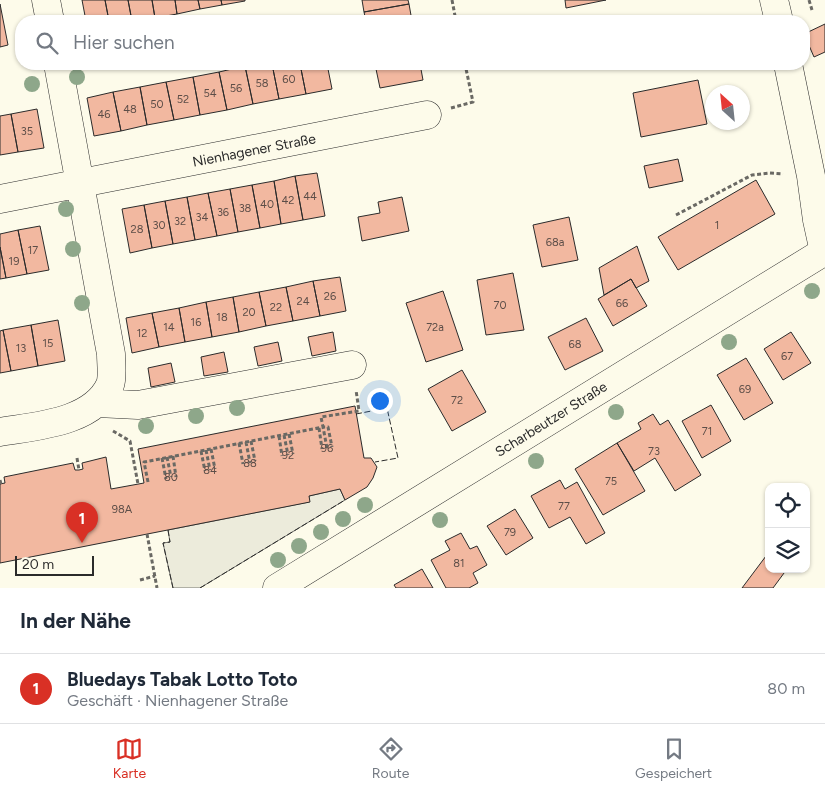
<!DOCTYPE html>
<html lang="de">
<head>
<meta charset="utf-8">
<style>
	:root { --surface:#fff; --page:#f2f2f3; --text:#1f2937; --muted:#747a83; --line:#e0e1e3; --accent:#d93025 }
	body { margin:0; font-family:Figtree,sans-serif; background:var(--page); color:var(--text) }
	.controls { position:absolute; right:15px; bottom:15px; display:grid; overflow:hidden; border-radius:10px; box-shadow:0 1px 4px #0004 }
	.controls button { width:45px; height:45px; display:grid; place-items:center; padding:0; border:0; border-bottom:1px solid var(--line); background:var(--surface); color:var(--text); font:25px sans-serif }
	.compass { position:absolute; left:705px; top:85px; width:45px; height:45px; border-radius:50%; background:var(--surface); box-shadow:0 1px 4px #0004; rotate:333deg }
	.scale { position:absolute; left:15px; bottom:12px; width:79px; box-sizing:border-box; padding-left:5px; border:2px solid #2b2b2b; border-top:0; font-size:14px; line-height:18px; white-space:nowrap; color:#2b2b2b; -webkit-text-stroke:4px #fdfbea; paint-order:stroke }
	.you { position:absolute; left:379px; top:400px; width:18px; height:18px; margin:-12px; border:4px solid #fff; border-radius:50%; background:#1a73e8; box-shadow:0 0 0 8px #1a73e833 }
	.badge { display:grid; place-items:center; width:32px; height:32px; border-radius:50%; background:var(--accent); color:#fff; font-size:16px; font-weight:700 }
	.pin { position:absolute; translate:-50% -41px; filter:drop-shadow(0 1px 2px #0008) }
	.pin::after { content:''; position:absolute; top:26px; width:18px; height:15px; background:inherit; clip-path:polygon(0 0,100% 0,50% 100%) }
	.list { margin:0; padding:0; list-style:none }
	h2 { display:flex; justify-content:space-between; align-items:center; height:65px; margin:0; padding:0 20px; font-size:21px }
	h2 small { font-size:16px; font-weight:400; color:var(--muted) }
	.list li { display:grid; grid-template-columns:32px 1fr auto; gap:15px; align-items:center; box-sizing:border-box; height:70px; padding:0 20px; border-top:1px solid var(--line) }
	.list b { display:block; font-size:19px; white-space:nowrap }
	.list p { margin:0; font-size:16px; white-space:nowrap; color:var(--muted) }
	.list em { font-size:16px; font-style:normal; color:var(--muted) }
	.icon { flex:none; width:28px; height:28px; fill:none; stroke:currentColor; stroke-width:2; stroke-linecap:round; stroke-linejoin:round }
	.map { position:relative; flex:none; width:825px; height:588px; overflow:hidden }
	.search { position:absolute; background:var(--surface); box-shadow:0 1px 4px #0004; left:15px; right:15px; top:15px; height:55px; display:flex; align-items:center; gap:12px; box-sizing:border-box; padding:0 18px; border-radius:20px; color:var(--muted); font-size:19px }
	.sheet { height:135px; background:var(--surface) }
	nav { display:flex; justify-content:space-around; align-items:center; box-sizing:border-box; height:70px; border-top:1px solid var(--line); background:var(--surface); font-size:14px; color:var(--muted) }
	nav a { display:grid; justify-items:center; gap:2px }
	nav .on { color:var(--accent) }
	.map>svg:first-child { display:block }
	.green { fill:#ecebdb; stroke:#74746e }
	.building { fill:#f2b8a0; stroke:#2b2b2b }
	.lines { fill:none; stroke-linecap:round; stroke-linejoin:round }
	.minor-casing { stroke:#2b2b2b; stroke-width:29 }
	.major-casing { stroke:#2b2b2b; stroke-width:29 }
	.path { stroke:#6a6964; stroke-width:3; stroke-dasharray:4 2.5; stroke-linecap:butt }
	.minor { stroke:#fdfbea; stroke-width:28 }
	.major { stroke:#fdfbea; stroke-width:28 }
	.fence { stroke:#2b2b2b; stroke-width:1; stroke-dasharray:6 2.5; stroke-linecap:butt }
	.tree { fill:#8ea78a }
	.labels { text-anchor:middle; stroke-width:4; stroke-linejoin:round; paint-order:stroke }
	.number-label { font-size:11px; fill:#5d4e48 }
	.street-label { font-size:14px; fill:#2b2b2b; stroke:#fdfbea }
</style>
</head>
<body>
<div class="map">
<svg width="825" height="588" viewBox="0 0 825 588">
	<rect width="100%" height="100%" fill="#fdfbea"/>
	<path class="green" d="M 340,489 L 345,500 L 200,588 L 173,588 L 163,543 L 170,542 L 168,530 L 309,502 L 309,496 Z"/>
	<path class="building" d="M 82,0 L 105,0 L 109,21 L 86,21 Z
		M 105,0 L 128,0 L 132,21 L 109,21 Z
		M 128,0 L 152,0 L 155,18 L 132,21 Z
		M 152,0 L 175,0 L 177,14 L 155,18 Z
		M 175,0 L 198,0 L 200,9 L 177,14 Z
		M 198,0 L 221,0 L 222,5 L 200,9 Z
		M 221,0 L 245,0 L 245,1 L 222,5 Z
		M 362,0 L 408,0 L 409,4 L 364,12 Z
		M 565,0 L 606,0 L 566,8 Z
		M 0,4 L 8,45 L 0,47 Z
		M 409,4 L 412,21 L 366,21 L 364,12 Z
		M 825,24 L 825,52 L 814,57 L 804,34 Z
		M 258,64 L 272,64 L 279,99 L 253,104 L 245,66 Z
		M 272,64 L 300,64 L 306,94 L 279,99 Z
		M 300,64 L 327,64 L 332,89 L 306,94 Z
		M 375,64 L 404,64 L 376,69 Z
		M 404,64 L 420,64 L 423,80 L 380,88 L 376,69 Z
		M 245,66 L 253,104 L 227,110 L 219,72 Z
		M 219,72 L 227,110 L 200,115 L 193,77 Z
		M 193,77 L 200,115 L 174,120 L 166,82 Z
		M 698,80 L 707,124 L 641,137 L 633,93 Z
		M 166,82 L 174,120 L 147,125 L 140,87 Z
		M 140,87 L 147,125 L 121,131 L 113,92 Z
		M 113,92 L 121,131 L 94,136 L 87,98 Z
		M 37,109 L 44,148 L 18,152 L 11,114 Z
		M 11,114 L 18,152 L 0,155 L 0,116 Z
		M 678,159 L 683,181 L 649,188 L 644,166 Z
		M 317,173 L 325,216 L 303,220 L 295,176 Z
		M 295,176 L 303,220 L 281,224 L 274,181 Z
		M 756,180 L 775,214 L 678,270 L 658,237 Z
		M 274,181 L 281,224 L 260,228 L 252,185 Z
		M 252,185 L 260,228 L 238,232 L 230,189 Z
		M 230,189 L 238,232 L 217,236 L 208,193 Z
		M 208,193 L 217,236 L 195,240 L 187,197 Z
		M 187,197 L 195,240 L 173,244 L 165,201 Z
		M 402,197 L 409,231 L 362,241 L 358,217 L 380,213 L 378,202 Z
		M 165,201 L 173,244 L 152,248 L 144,205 Z
		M 144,205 L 152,248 L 130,253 L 122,209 Z
		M 569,217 L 578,260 L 542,267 L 533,225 Z
		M 40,226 L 49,270 L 27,274 L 18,230 Z
		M 18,230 L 27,274 L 6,278 L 0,247 L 0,234 Z
		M 637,246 L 649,281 L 636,288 L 631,279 L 604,295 L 599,268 Z
		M 0,247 L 6,278 L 0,279 Z
		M 513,273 L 524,330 L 486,335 L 477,280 Z
		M 340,277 L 346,311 L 320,316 L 313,281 Z
		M 631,279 L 647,306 L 613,326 L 598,299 Z
		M 313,281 L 320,316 L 293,321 L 286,287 Z
		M 286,287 L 293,321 L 266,326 L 259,292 Z
		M 443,291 L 463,350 L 426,362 L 406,303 Z
		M 259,292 L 266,326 L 239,332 L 233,297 Z
		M 233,297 L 239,332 L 212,337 L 206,302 Z
		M 206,302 L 212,337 L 185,342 L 179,308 Z
		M 179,308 L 185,342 L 159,347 L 152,313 Z
		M 152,313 L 159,347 L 132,353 L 126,318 Z
		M 586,318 L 603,351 L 565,370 L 548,337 Z
		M 58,320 L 65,361 L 38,366 L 31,325 Z
		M 31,325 L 38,366 L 11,371 L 3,330 Z
		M 3,330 L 11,371 L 0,373 L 0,331 Z
		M 333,332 L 336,351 L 312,356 L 308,337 Z
		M 791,332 L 811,363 L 783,380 L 764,349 Z
		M 278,342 L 282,361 L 258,366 L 254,347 Z
		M 224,352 L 228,372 L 204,376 L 201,357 Z
		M 746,358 L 773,403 L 744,420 L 717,375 Z
		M 171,363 L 175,382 L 151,387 L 148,368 Z
		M 462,370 L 486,412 L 452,431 L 428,389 Z
		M 711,405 L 731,441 L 702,458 L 682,421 Z
		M 355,406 L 364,458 L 371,458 L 377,467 L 373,478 L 367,487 L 345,500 L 340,489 L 309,496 L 310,502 L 0,563 L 0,484 L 5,483 L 4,477 L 73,463 L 75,470 L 79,470 L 83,469 L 82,463 L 106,457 L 111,489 L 144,483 L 138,449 Z
		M 653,414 L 660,425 L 668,420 L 701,475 L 675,491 L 655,458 L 634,471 L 617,443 L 641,429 L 638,423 Z
		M 617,443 L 645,491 L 603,515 L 575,469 Z
		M 560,480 L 565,489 L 577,482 L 605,533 L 586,544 L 570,517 L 549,528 L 531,496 Z
		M 515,509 L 533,538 L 506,555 L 487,526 Z
		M 461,533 L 470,549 L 477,546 L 487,565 L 473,573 L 478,583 L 469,588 L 446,588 L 431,560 L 450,550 L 445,541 Z
		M 769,552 L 769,569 L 787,569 L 773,588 L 742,588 Z
		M 422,569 L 433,588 L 396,588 L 394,585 Z"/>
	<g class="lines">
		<g class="minor-casing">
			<path id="minor" d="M 46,0 L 50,21
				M 774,0 L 779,21
				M 788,64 L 811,176 L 817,220 L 824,252
				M 0,199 L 427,115
				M 97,403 L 138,405 L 352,365
				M 0,432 C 35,426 93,423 110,385 C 113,377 111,363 111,354 L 58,64"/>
		</g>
		<g class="major-casing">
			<path id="major" d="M 277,588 L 825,251"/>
		</g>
		<path class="path" d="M 452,0 L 456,21
			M 809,0 L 812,10
			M 451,108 L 473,102 L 465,64
			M 676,215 L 752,175 L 770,173 L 783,174
			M 319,428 L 322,449
			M 113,431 L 130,441 L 138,484
			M 289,434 L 293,454
			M 284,435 L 288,455
			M 279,436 L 282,456
			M 251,441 L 255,461
			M 246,442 L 250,463
			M 239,443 L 243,464
			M 327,448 L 323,427 L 328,427 L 332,447
			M 211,449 L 215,469
			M 206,450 L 210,470
			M 201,451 L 205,471
			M 173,456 L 176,477
			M 167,457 L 171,477
			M 77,458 L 79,470
			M 162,458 L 166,479
			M 0,480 L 1,484
			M 148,482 L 144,462 L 323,427 L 321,417 L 359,411 L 356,390
			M 147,534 L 157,588
			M 140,580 L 155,576"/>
		<use href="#minor" class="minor"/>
		<use href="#major" class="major"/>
		<path class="fence" d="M 356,414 L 387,408 L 398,458 L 375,462
			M 168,530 L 170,542 L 163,543 L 173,588
			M 200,588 L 345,500"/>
	</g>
	<g class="tree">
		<circle cx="77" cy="77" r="8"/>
		<circle cx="32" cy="84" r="8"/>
		<circle cx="66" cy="209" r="8"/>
		<circle cx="73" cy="249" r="8"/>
		<circle cx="812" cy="291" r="8"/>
		<circle cx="82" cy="303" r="8"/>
		<circle cx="729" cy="342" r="8"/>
		<circle cx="237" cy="408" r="8"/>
		<circle cx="616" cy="412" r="8"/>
		<circle cx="196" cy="416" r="8"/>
		<circle cx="146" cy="426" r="8"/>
		<circle cx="536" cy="461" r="8"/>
		<circle cx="365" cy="505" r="8"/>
		<circle cx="343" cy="519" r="8"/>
		<circle cx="440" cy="520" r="8"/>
		<circle cx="321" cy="532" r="8"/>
		<circle cx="299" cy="546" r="8"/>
		<circle cx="278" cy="560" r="8"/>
	</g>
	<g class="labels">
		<g class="number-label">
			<text x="289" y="83">60</text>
			<text x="262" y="87">58</text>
			<text x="236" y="92">56</text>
			<text x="210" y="97">54</text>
			<text x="183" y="103">52</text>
			<text x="157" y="108">50</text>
			<text x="130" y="113">48</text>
			<text x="104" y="118">46</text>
			<text x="27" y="135">35</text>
			<text x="310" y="200">44</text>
			<text x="288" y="204">42</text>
			<text x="267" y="208">40</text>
			<text x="245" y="212">38</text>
			<text x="223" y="216">36</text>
			<text x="202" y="221">34</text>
			<text x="180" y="225">32</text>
			<text x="159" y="229">30</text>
			<text x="717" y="229">1</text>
			<text x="137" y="233">28</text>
			<text x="555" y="246">68a</text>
			<text x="33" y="254">17</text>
			<text x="14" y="265">19</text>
			<text x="330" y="300">26</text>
			<text x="303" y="305">24</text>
			<text x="622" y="307">66</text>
			<text x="500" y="309">70</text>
			<text x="276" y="311">22</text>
			<text x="249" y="316">20</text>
			<text x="222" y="321">18</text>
			<text x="196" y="326">16</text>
			<text x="169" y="331">14</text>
			<text x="435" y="331">72a</text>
			<text x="142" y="337">12</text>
			<text x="48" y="347">15</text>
			<text x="575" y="348">68</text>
			<text x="21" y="352">13</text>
			<text x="787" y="360">67</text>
			<text x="745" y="393">69</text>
			<text x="457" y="404">72</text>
			<text x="707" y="435">71</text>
			<text x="327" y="452">96</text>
			<text x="654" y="455">73</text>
			<text x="288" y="459">92</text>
			<text x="250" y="467">88</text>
			<text x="210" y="474">84</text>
			<text x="171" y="481">80</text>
			<text x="611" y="485">75</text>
			<text x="564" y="510">77</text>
			<text x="122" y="513">98A</text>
			<text x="510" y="536">79</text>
			<text x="459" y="567">81</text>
		</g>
		<g class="street-label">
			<text transform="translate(254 150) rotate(-11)" y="5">Nienhagener Straße</text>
			<text transform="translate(551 419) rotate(-32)" y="5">Scharbeutzer Straße</text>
		</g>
	</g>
</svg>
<div class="controls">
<button><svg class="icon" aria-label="locate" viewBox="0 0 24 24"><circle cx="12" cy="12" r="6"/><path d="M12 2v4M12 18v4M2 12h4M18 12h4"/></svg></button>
<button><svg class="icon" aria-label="layers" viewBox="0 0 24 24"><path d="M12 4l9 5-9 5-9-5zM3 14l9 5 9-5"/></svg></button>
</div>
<svg class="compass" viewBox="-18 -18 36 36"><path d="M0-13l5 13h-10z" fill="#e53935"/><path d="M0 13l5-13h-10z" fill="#747a83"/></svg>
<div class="scale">20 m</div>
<div class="you"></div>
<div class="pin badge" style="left:82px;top:543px">1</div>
<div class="search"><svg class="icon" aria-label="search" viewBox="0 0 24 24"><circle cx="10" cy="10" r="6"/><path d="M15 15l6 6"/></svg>Hier suchen</div>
</div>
<section class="sheet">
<h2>In der Nähe<small></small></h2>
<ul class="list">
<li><span class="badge">1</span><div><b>Bluedays Tabak Lotto Toto</b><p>Geschäft · Nienhagener Straße</p></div><em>80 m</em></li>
</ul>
</section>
<nav>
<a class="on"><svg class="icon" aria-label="map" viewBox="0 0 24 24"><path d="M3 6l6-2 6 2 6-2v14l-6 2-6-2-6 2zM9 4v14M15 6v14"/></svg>Karte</a>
<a><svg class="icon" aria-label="directions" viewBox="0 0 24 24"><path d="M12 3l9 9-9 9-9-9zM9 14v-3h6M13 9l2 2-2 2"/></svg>Route</a>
<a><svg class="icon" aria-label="saved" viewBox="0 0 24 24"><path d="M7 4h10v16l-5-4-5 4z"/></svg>Gespeichert</a>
</nav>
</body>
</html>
